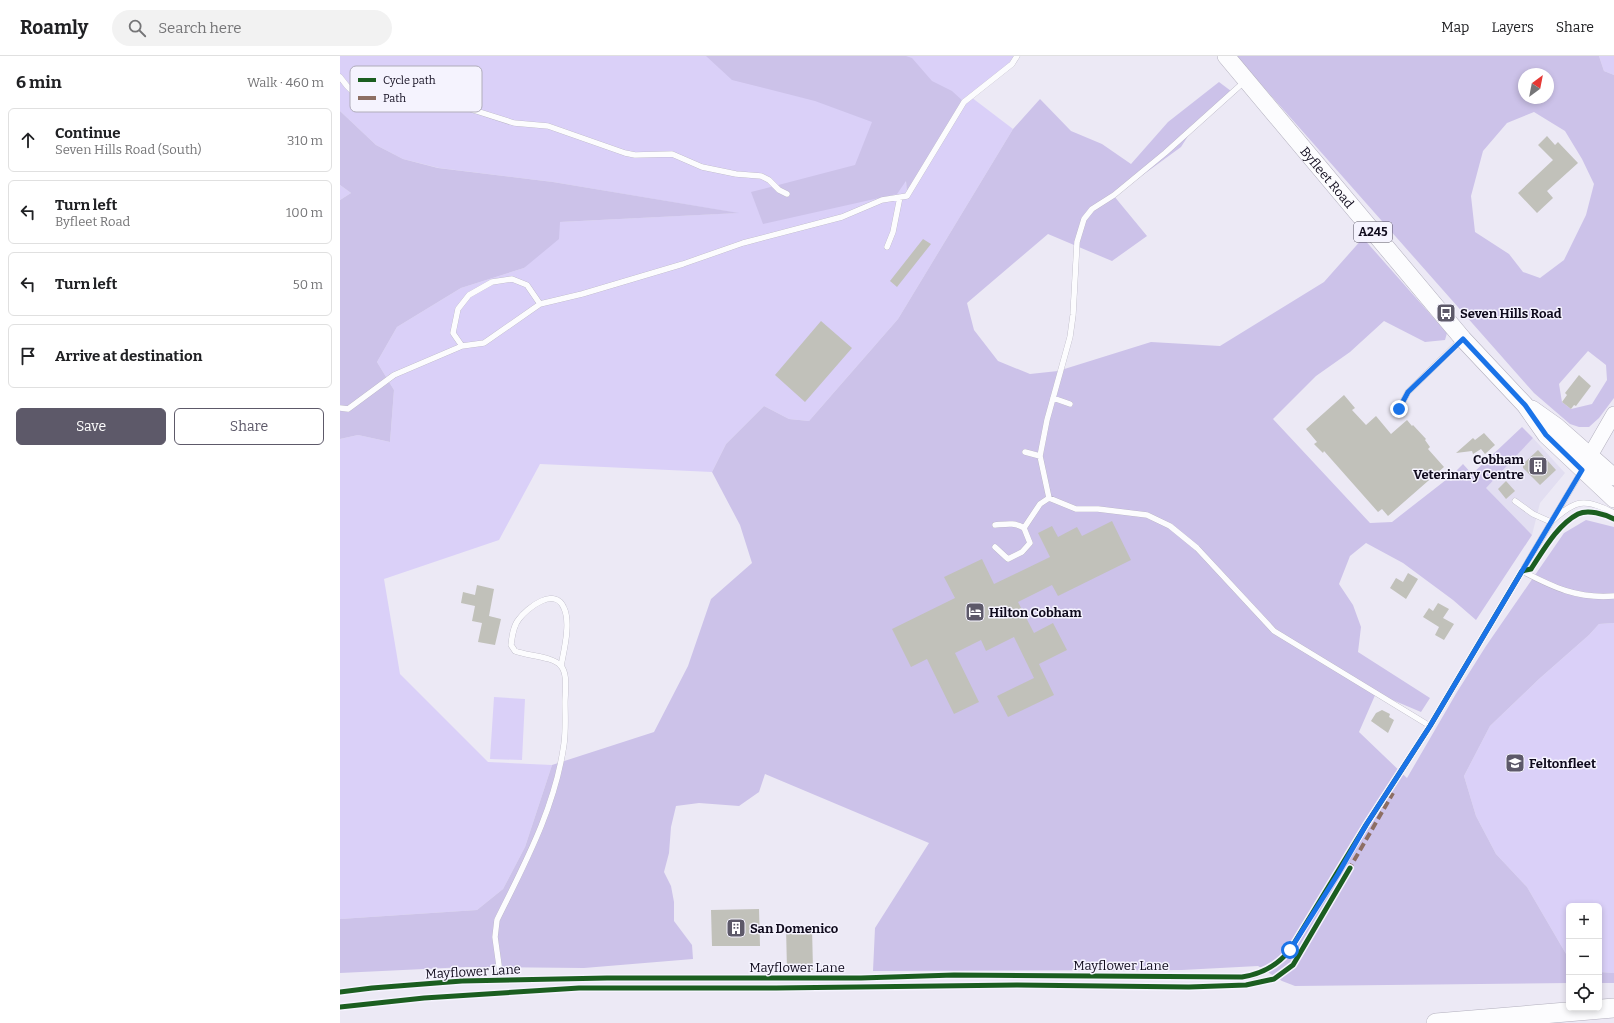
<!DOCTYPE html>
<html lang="en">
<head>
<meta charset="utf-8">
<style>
	:root { --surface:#fff; --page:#f2f2f2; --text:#202124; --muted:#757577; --line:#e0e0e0; --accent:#5d5969 }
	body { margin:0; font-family:Bitter,serif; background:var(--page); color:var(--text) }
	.controls { position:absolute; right:12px; bottom:12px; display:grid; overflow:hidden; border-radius:6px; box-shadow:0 2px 6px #0003 }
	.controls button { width:36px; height:36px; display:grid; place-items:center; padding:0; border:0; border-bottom:1px solid var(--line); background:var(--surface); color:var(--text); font:20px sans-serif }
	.compass { position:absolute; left:1178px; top:12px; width:36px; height:36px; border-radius:50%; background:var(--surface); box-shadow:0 2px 6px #0003; rotate:32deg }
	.stop { position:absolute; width:12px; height:12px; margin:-9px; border:3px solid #1a73e8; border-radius:50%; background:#fff }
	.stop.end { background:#1a73e8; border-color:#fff; box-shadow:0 1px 4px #0008 }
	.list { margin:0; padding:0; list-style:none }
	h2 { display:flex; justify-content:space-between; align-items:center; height:52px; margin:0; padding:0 16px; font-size:17px }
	h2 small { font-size:13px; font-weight:400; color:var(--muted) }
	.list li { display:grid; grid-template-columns:26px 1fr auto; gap:12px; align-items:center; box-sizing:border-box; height:64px; margin:0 8px 8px; padding:0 8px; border:1px solid var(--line); border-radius:6px }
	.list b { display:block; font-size:15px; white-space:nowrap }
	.list p { margin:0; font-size:13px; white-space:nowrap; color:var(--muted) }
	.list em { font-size:13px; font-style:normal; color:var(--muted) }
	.actions { display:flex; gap:8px; padding:12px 16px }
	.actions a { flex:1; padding:9px 0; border:1px solid var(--accent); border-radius:6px; text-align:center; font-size:14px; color:var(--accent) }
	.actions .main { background:var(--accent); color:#fff }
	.icon { flex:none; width:22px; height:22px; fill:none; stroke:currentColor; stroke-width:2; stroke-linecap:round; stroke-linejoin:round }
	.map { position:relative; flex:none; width:1274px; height:967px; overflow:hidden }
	header { display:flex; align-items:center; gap:24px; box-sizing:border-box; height:56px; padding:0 20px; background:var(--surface); border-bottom:1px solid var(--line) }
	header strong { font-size:19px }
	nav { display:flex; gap:22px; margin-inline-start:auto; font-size:14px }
	.search { width:280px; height:36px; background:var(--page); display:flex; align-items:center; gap:10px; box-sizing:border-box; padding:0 14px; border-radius:22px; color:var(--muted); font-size:15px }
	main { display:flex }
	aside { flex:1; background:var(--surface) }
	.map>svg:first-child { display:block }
	.built { fill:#e2def1 }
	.green { fill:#dad0f8 }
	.forest { fill:#ccc2e9; fill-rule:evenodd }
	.building { fill:#c1c1ba }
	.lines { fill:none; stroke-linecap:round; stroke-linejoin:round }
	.lane-casing { stroke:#b2afbd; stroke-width:6 }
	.secondary-casing { stroke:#b2afbd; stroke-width:16 }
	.primary-casing { stroke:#b2afbd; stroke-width:18 }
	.highway-casing { stroke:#b2afbd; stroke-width:20 }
	.lane { stroke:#fcfcfe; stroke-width:5.5 }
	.secondary { stroke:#fcfcfe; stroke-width:15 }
	.primary { stroke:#fcfcfe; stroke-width:17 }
	.highway { stroke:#fcfcfe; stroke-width:19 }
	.quiet { stroke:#8d6e63; stroke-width:4; stroke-dasharray:8 4; stroke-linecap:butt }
	.cycleway-casing { stroke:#f5f3fe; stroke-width:8 }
	.cycleway { stroke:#1b5e20; stroke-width:5 }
	.route { stroke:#1a73e8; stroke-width:5 }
	.labels { text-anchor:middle; stroke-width:3; stroke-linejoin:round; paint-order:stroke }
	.shield { fill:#f5f3fe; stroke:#555160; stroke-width:1 }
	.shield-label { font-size:12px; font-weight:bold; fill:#100b1d }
	.street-label { font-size:13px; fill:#100b1d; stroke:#f5f3fe }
	.poi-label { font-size:13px; font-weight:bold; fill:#100b1d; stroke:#f5f3fe; text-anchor:start }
	.key { fill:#f5f3fe; stroke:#b0adba; stroke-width:1 }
	.key-label { font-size:11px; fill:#100b1d }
</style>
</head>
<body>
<header>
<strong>Roamly</strong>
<div class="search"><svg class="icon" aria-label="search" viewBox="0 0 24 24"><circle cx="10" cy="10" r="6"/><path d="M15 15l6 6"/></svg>Search here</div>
<nav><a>Map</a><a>Layers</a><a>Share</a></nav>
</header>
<main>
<aside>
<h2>6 min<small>Walk · 460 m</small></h2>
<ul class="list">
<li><svg class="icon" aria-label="ahead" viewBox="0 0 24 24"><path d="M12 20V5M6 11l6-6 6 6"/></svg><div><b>Continue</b><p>Seven Hills Road (South)</p></div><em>310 m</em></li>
<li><svg class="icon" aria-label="left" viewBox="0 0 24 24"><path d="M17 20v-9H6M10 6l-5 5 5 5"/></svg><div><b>Turn left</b><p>Byfleet Road</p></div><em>100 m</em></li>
<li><svg class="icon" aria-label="left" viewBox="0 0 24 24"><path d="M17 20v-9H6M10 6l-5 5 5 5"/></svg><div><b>Turn left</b></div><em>50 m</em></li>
<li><svg class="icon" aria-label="arrive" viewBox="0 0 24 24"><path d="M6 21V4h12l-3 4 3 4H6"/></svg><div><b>Arrive at destination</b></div></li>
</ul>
<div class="actions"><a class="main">Save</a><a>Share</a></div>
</aside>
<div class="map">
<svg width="1274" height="967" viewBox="0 0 1274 967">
	<rect width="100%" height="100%" fill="#ece9f5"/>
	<path class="built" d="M 1193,382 L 1225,417 L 1200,447 L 1192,479 L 1145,432 Z"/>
	<path class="green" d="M 0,0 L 369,0 L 550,53 L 564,107 L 567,139 L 624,46 L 532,0 L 676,0 L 672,8 L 631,41 L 673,73 L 558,263 L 469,365 L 449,363 L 424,350 L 386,388 L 372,416 L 200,408 L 159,484 L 44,523 L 60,618 L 148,706 L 212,709 L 185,791 L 163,833 L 137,854 L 0,863 L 0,383 L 18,379 L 50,386 L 54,334 L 37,306 L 57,271 L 121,232 L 184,212 L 220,166 L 397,157 L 213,126 L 99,112 L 63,103 L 36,89 L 0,55 Z
		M 1259,0 L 1274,0 L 1274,19 L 1264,15 Z
		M 0,129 L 11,137 L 0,144 Z
		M 1274,567 L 1274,917 L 1259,916 L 1259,850 L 1229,850 L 1229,903 L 1187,831 L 1156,798 L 1136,760 L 1124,720 L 1150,670 L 1199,623 L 1249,579 L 1259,568 Z
		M 154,641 L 185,643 L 182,704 L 150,703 Z"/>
	<path class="forest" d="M 366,0 L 566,0 L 572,2 L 592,25 L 612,35 L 624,46 L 567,140 L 566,125 L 557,138 L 423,168 L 411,136 L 515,109 L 532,66 L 475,45 L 392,24 Z
		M 896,0 L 1259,0 L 1264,15 L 1274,19 L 1274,342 L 1259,362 L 1249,371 L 1239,371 L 1230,368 L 1194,337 ZM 1184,18 L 1208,18 L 1208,42 L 1184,42 ZM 1194,56 L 1225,75 L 1242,103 L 1254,128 L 1246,159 L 1224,204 L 1200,222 L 1183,216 L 1169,198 L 1135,176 L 1131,140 L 1143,95 L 1167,67 ZM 1248,295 L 1266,309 L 1267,324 L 1252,348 L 1231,353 L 1222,346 L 1219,328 Z
		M 879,26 L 895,38 L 884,44 L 857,66 L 841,91 L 774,140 L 807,180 L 772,205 L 708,178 L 627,247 L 634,274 L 658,305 L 690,318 L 718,315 L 811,286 L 880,290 L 984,226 L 1023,182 L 1107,277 L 1105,284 L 1085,286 L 1044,265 L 1010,296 L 976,320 L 933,363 L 1030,467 L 1052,466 L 1111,420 L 1123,408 L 1132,418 L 1182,371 L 1193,382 L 1146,432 L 1192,479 L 1136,564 L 1113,544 L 1063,507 L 1026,487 L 1010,500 L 999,528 L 1013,549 L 1021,571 L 1018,596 L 1090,642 L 1081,656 L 1036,637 L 1019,676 L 1067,722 L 1117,636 L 1146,590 L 1224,477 L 1246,464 L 1274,471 L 1274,567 L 1259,568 L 1249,579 L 1199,623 L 1150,670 L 1124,720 L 1136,760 L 1156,798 L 1187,831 L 1229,903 L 1229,927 L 955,930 L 942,925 L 918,910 L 842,914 L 533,915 L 535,872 L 589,787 L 425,718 L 419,736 L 399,750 L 359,747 L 336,750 L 331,771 L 329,797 L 324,816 L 331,830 L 334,846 L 334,865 L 352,889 L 353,903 L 244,912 L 126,911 L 0,917 L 0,863 L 137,854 L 163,833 L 185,791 L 212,709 L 314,676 L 348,610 L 371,543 L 412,507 L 400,469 L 372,416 L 386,388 L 424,350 L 449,363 L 469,365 L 558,263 L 673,73 L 700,43 L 731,75 L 762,88 L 791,108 L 828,66 Z
		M 0,55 L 36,89 L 63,103 L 98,112 L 213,126 L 399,157 L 220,166 L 219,183 L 184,212 L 121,232 L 57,271 L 37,306 L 54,334 L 50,386 L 18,379 L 0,383 L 0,144 L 11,137 L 0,129 Z
		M 1259,916 L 1274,917 L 1274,927 L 1259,927 Z"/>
	<path class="building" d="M 1207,80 L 1215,89 L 1218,86 L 1238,107 L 1207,135 L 1213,142 L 1197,157 L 1178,137 L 1213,104 L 1198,89 Z
		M 583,183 L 591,188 L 557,231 L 550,225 Z
		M 481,265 L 512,292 L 465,346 L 435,319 Z
		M 1239,319 L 1251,330 L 1236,350 L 1234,349 L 1231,353 L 1222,346 L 1227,339 L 1225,337 Z
		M 1004,339 L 1015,352 L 1012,354 L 1026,369 L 1036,360 L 1051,378 L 1067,364 L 1072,370 L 1073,369 L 1086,383 L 1085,384 L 1090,391 L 1088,393 L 1104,411 L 1048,460 L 1042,453 L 1038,456 L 984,395 L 983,397 L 974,388 L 977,386 L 966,373 Z
		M 1144,377 L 1155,389 L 1145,398 L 1141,393 L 1133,398 L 1132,395 L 1116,397 L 1133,382 L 1135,384 Z
		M 1198,394 L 1216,414 L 1200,429 L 1183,412 L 1183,408 Z
		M 1166,425 L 1175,435 L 1166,443 L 1158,433 Z
		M 772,465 L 791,504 L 718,540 L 712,529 L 678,546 L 694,577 L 713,567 L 727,594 L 699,608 L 714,639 L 668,661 L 657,640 L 694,622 L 674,581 L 646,595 L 641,584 L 615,597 L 639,646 L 614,658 L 587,603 L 571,611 L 552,573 L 615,542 L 604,521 L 642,503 L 654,528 L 710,501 L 698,477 L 712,470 L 718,481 L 737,471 L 742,480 Z
		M 1068,517 L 1078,523 L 1066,543 L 1050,532 L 1056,522 L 1063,526 Z
		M 137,529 L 154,533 L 149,560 L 161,563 L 155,589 L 138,586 L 142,567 L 132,565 L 135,550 L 121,547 L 123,536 L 135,539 Z
		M 1098,547 L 1109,553 L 1103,562 L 1114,568 L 1104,584 L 1095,579 L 1099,571 L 1083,561 L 1089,552 L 1093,555 Z
		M 1042,654 L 1050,658 L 1049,661 L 1054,664 L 1048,677 L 1031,665 L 1036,657 Z
		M 419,853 L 420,890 L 372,890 L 371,854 Z
		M 446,871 L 472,871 L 473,914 L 447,914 Z"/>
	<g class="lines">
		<g class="lane-casing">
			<path id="lane" d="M 0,21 L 7,30 L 13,36 L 19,36 L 48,28 L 62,27 L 76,28 L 108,45 L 130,53 L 174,67 L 208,70 L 285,97 L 295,99 L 332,98 L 362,111 L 396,118 L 421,120 L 429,124 L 439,134 L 447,138
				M 547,191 L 553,176 L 560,141
				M 200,248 L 187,229 L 172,223 L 152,226 L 129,239 L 118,253 L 113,277 L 122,290 L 144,287 L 200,248 L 242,238 L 343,208 L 403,187 L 502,161 L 542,144 L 567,140 L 624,46 L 672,8 L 677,0
				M 713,342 L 730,348
				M 0,352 L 8,353 L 54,319 L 122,290
				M 1059,353 L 1068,336 L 1121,284
				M 685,396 L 700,400
				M 709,442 L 700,400 L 707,364 L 730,281 L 733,259 L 737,186 L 744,163 L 752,153 L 774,139 L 825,97 L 904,26
				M 1175,445 L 1193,458 L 1211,466 C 1235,444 1244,441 1274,457
				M 655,469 C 666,468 675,466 684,472
				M 655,491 L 668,503 L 682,496 L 690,487 L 684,472 L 700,448 L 709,442 L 736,453 L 758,453 L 807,459 L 830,470 L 857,492 L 934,575 L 1090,670
				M 1182,515 C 1213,531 1237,543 1274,540
				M 161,924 L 155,881 L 157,864 C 185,807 215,752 224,688 C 226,674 225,660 225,646 C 225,635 228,618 221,610 C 213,600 187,600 175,595 L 171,589 C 172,581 173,570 179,563 C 187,552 215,530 224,552 C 231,567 224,594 221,610
				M 0,936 L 32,932 L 122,925 L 267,922 L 521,922 L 614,919 L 902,921 L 915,919 L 924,915 L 938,907 L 950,894 L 1026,769 L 1090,670 L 1241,416"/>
		</g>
		<g class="secondary-casing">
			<path id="secondary" d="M 1244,410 L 1274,358"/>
		</g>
		<g class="primary-casing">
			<g id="primary">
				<path id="s1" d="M 886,0 L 1123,283 L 1185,349 L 1206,379 L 1274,443"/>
				<path d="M 1192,353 L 1216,370 L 1274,421"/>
			</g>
		</g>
		<g class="highway-casing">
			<path id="highway" d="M 1096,967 L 1274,952"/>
		</g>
		<use href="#lane" class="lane"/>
		<use href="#secondary" class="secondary"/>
		<use href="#primary" class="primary"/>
		<use href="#highway" class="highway"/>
		<path class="quiet" d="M 1008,815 L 1053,737"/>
		<g class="cycleway-casing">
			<path id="cycleway" d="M 0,936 L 32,932 L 122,925 L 267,922 L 521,922 L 614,919 L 902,921 C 922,918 937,910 950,894 L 1026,769 L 1090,670 L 1182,515 L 1191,513 C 1203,495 1217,469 1238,458 C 1248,453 1264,458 1274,463
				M 0,951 L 84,942 L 239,932 L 436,932 L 677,929 L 849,931 L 906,929 L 934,923 L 953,909 L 1010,812"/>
		</g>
		<use href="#cycleway" class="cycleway"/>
	</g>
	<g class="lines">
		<path class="route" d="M 950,894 L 998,818 L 1026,769 L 1090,670 L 1242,414 L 1206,379 L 1185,349 L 1123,283 L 1068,336 L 1059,353"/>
	</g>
	<defs>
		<g id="bus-square" transform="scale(1)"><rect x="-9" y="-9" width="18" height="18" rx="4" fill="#5d5969" stroke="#f5f3fe"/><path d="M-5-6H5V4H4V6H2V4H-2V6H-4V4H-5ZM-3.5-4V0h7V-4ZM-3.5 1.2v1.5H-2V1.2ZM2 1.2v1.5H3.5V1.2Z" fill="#fff"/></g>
		<g id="building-square" transform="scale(1)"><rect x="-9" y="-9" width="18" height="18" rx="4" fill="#5d5969" stroke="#f5f3fe"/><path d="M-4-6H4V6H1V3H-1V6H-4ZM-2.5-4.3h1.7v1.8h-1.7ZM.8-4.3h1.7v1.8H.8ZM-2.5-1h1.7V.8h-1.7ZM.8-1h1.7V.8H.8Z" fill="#fff"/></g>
		<g id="hotel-square" transform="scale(1)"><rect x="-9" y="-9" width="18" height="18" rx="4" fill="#5d5969" stroke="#f5f3fe"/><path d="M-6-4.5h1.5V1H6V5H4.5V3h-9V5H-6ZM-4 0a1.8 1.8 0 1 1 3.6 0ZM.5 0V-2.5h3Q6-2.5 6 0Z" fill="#fff"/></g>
		<g id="school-square" transform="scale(1)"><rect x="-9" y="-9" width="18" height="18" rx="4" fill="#5d5969" stroke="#f5f3fe"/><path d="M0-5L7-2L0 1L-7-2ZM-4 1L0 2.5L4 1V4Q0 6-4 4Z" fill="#fff"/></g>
	</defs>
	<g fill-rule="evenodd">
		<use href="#bus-square" x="1106" y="257"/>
		<use href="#building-square" x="1198" y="410"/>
		<use href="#hotel-square" x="635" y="556"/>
		<use href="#school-square" x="1175" y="707"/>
		<use href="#building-square" x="396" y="872"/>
	</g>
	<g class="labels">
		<rect class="shield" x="1014" y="166" width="38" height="20" rx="3"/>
		<g class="shield-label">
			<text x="1033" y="180">A245</text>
		</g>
		<g class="street-label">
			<text dy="5" stroke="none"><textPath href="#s1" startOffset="158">Byfleet Road</textPath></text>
			<text x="781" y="914">Mayflower Lane</text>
			<text x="457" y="916">Mayflower Lane</text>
			<text transform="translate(133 915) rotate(-3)" y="5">Mayflower Lane</text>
		</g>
		<g class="poi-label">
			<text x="1120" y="262">Seven Hills Road</text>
			<text x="1184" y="408" text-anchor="end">Cobham<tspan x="1184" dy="15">Veterinary Centre</tspan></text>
			<text x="649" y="561">Hilton Cobham</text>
			<text x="1189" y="712">Feltonfleet</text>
			<text x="410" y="877">San Domenico</text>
		</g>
	</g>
	<rect x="10" y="10" width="132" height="46" rx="6" class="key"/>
	<rect x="18" y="22" width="18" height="4" fill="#1b5e20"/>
	<rect x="18" y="40" width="18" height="4" fill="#8d6e63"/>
	<g class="key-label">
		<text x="43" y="28">Cycle path</text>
		<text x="43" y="46">Path</text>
	</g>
</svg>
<div class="controls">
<button>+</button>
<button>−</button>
<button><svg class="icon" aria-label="locate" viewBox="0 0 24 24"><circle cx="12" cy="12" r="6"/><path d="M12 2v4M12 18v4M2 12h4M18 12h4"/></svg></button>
</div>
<svg class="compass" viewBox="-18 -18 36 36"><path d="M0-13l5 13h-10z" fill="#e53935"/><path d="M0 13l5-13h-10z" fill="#757577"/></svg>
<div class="stop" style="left:950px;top:894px"></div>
<div class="stop end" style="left:1059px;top:353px"></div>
</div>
</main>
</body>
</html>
